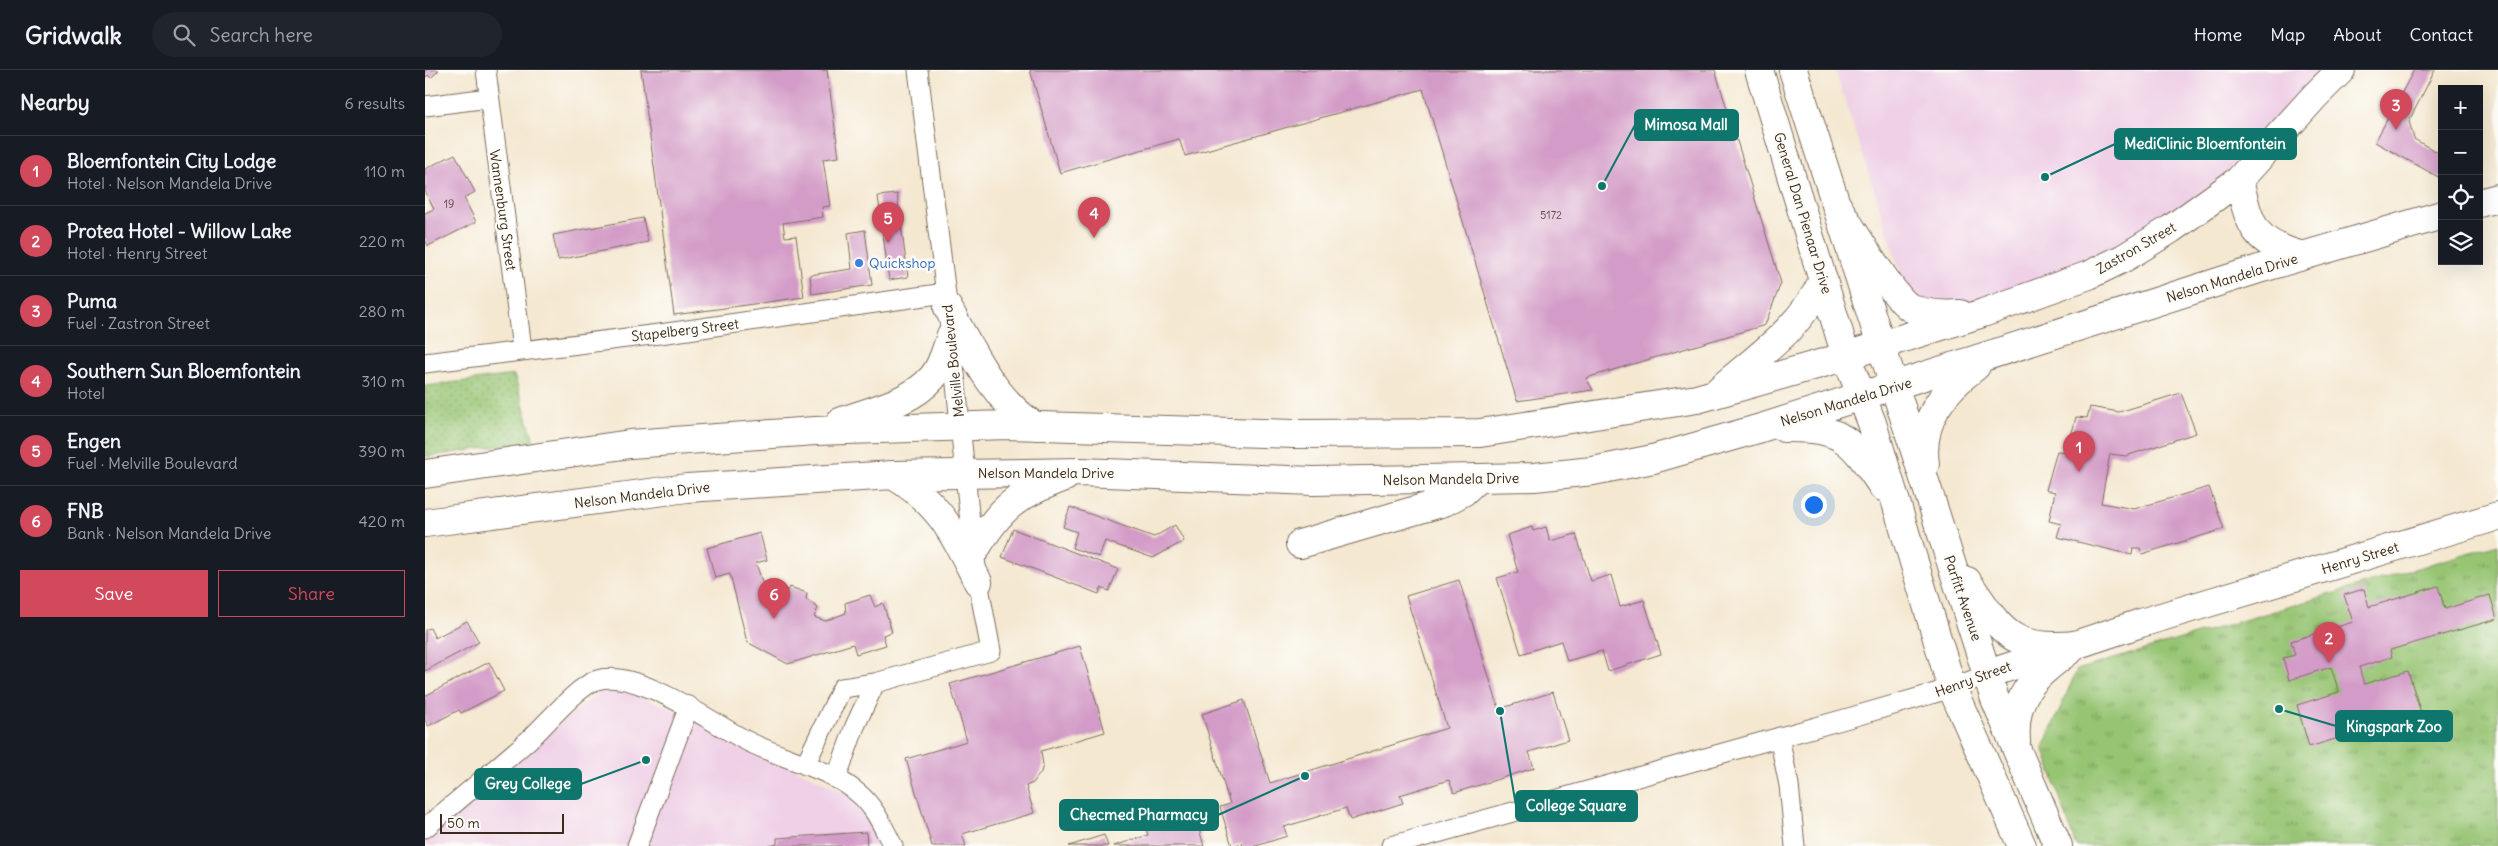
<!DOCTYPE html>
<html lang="en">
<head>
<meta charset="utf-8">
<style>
	:root { --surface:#171b24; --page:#20242c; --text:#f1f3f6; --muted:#9ea1a6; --line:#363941; --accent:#d1495b }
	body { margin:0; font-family:Delius,sans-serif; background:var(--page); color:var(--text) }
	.controls { position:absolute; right:15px; top:15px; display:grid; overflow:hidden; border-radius:0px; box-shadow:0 5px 20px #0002 }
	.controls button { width:45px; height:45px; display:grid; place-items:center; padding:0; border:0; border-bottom:1px solid var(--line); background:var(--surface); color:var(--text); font:25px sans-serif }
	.scale { position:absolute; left:15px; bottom:12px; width:124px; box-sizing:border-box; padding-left:5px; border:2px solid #3b2a1e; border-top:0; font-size:14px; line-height:18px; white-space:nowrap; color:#3b2a1e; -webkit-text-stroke:4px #fdfcf7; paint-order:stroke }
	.you { position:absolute; left:1388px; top:434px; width:18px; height:18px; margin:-12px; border:4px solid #fff; border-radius:50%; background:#1a73e8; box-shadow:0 0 0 8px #1a73e833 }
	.badge { display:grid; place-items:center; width:32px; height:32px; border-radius:50%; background:var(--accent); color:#fff; font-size:16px; font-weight:700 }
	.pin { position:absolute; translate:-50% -41px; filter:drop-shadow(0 1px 2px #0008) }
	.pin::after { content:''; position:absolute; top:26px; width:18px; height:15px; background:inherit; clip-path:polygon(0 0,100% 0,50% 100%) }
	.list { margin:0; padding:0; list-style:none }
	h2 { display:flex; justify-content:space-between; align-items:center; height:65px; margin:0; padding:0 20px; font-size:21px }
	h2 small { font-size:16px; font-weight:400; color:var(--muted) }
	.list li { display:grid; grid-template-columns:32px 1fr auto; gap:15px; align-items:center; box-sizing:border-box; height:70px; padding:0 20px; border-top:1px solid var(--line) }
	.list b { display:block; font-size:19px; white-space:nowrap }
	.list p { margin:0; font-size:16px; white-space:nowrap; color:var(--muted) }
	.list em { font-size:16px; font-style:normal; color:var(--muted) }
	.actions { display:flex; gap:10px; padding:15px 20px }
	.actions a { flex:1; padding:11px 0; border:1px solid var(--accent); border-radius:0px; text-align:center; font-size:18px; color:var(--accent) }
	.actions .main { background:var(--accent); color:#fff }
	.icon { flex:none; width:28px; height:28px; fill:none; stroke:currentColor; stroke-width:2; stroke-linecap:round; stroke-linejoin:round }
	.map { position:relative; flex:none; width:2073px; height:776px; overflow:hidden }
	header { display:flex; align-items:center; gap:30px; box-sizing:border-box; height:70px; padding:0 25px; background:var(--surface); border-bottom:1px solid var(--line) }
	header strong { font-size:24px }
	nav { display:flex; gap:28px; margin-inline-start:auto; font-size:18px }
	.search { width:350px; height:45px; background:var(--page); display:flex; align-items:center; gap:12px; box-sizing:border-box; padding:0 18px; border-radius:28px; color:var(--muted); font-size:19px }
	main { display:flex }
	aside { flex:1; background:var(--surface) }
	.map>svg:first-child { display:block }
	.built { fill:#efd0e6 }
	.grass { fill:url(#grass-dots); stroke:#687748 }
	.park { fill:url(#park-tufts); stroke:#687748 }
	.building { fill:#d39bc7 }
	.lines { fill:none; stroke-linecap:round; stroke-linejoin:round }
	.street-casing { stroke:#7c6c5d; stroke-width:21 }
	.secondary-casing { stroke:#7c6c5d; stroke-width:30 }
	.highway-casing { stroke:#7c6c5d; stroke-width:30 }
	.street { stroke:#fff; stroke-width:19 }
	.secondary { stroke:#fff; stroke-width:28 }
	.highway { stroke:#fff; stroke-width:28 }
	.shop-dot { fill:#3f7fe0; stroke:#fdfcf7; stroke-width:2 }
	.labels { text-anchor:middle; stroke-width:5; stroke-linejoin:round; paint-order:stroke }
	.number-label { font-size:11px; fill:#614648 }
	.street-label { font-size:14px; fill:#3b2a1e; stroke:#fdfcf7 }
	.shop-label { font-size:14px; fill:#366cbe; stroke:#fdfcf7; text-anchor:start }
	.leader { fill:none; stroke:#0f766e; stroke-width:2 }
	.callout-dot { fill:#0f766e; stroke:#fdfcf7; stroke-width:2 }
	.callout { fill:#0f766e; stroke:#0f766e; stroke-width:2 }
	.callout-label { font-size:15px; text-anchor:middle; font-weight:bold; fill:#fff }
</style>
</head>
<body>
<header>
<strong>Gridwalk</strong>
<div class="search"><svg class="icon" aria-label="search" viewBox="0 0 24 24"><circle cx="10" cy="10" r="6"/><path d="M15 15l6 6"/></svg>Search here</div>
<nav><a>Home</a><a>Map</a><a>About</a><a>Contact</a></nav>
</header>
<main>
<aside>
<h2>Nearby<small>6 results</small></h2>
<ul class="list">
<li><span class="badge">1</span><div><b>Bloemfontein City Lodge</b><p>Hotel · Nelson Mandela Drive</p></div><em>110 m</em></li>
<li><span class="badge">2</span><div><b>Protea Hotel - Willow Lake</b><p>Hotel · Henry Street</p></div><em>220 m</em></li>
<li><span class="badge">3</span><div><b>Puma</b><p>Fuel · Zastron Street</p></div><em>280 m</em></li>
<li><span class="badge">4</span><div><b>Southern Sun Bloemfontein</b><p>Hotel</p></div><em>310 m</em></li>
<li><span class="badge">5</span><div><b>Engen</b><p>Fuel · Melville Boulevard</p></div><em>390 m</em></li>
<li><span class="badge">6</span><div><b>FNB</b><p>Bank · Nelson Mandela Drive</p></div><em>420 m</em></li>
</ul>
<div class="actions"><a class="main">Save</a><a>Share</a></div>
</aside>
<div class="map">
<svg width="2073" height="776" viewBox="0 0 2073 776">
	<defs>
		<pattern id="grass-dots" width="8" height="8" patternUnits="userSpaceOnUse" patternTransform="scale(1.25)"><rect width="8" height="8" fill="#96c472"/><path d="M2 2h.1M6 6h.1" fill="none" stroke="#7c9f5d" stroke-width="1.8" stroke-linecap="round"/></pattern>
		<pattern id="park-tufts" width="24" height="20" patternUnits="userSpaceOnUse" patternTransform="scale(1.25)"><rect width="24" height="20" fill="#96c472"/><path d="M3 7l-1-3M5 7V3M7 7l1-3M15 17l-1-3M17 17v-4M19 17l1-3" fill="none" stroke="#7c9f5d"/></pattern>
	</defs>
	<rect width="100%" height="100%" fill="#fdfcf7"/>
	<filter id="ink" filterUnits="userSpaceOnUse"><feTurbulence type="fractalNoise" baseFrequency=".02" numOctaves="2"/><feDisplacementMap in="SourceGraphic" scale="10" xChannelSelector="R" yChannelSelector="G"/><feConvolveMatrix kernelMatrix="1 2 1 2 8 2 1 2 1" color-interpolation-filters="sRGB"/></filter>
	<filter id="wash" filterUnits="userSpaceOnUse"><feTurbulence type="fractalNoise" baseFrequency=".0096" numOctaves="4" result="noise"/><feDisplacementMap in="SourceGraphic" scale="20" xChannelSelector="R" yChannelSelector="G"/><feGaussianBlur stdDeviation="1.12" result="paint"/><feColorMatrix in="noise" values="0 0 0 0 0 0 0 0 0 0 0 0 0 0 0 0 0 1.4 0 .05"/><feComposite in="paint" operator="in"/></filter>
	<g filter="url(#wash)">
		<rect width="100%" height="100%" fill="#f4e8d1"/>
		<path class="built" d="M 1410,0 L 1894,0 L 1887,14 L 1821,85 L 1771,129 L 1698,177 L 1628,206 L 1544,232 L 1518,236 L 1491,226 L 1476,204 Z
			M 185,614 L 264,646 L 442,734 L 458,776 L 0,776 L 0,760 Z"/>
		<path class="grass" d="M 89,305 L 109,371 L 0,387 L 0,316 Z"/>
		<path class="park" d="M 2073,474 L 2073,776 L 1651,776 L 1618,677 L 1652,600 Z"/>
		<g id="blocks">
			<path class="building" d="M 0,0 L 14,0 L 6,8 L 3,5 L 0,8 Z
				M 216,0 L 402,0 L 414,87 L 398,89 L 405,136 L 397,137 L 398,147 L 358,153 L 360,167 L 371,166 L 379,227 L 249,245 Z
				M 605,0 L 1290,0 L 1356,213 L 1340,255 L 1161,308 L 1168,320 L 1092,331 L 998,19 L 760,86 L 754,69 L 635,103 Z
				M 1989,0 L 2010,0 L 1984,51 L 1989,69 L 2017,85 L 2017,109 L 1950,72 Z
				M 30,84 L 50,122 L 39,128 L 51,152 L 3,176 L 0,169 L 0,143 L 9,139 L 0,121 L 0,99 Z
				M 472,124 L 483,207 L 464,210 L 453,126 Z
				M 218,148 L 223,172 L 133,190 L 128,165 Z
				M 440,160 L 447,215 L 387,224 L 385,205 L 427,199 L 423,163 Z
				M 1756,323 L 1771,363 L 1701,386 L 1685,384 L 1676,433 L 1709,439 L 1784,417 L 1799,459 L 1717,484 L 1715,478 L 1708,478 L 1707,485 L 1632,467 L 1636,454 L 1624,451 L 1630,422 L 1621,420 L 1632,381 L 1642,382 L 1651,347 L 1662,348 L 1665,337 L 1694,342 Z
				M 645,437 L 729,467 L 750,455 L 759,471 L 728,488 L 680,471 L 674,487 L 647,478 L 652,462 L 638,457 Z
				M 1107,457 L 1108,461 L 1121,457 L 1125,471 L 1151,464 L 1166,511 L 1186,505 L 1195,537 L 1219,530 L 1236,584 L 1183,601 L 1177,581 L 1142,591 L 1136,571 L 1096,584 L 1072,508 L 1093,502 L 1082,465 Z
				M 588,459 L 693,499 L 684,521 L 676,518 L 674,524 L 577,487 Z
				M 335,463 L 342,490 L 331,493 L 338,515 L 348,524 L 353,516 L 363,521 L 365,517 L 382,523 L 381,529 L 393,538 L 389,547 L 400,551 L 421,543 L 420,533 L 445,525 L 450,537 L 458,533 L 467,562 L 458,565 L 461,575 L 431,584 L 428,574 L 363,594 L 322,572 L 305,504 L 290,508 L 282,478 Z
				M 1034,510 L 1074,639 L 1128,622 L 1143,670 L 1104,682 L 1109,698 L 1029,723 L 1024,710 L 975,725 L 978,733 L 925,750 L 921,738 L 859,757 L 862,766 L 831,776 L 818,776 L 817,773 L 807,776 L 795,737 L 805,734 L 777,644 L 819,630 L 845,713 L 1022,658 L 981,526 Z
				M 2013,516 L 2020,539 L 2065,525 L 2072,549 L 1965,580 L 1967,587 L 1934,597 L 1939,614 L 1983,601 L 1996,643 L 1884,677 L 1872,635 L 1914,622 L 1906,597 L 1864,610 L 1858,588 L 1870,585 L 1866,571 L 1928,552 L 1919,525 L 1939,519 L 1944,537 Z
				M 42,551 L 54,572 L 0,601 L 0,560 L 5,558 L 10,568 Z
				M 655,576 L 680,662 L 616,681 L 618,695 L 616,702 L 608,713 L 601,716 L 609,743 L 537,764 L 541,776 L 507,776 L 481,689 L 542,671 L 525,614 Z
				M 64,592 L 79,621 L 36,643 L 34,640 L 3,656 L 0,650 L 0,626 Z
				M 768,739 L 779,776 L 689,776 L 723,765 L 719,753 Z
				M 441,762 L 442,776 L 345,776 L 352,774 L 352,768 Z
				M 679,765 L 683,776 L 644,776 Z"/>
		</g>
	</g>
	<g filter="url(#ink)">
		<use href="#blocks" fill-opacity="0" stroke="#7c6c5d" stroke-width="1"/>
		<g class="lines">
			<g class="street-casing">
				<path id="street" d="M 61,0 L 97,279
					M 0,36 L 64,28
					M 0,293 L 242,263 L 520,223
					M 1354,667 L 1364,715 L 1370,776
					M 380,695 L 417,618 L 450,613 L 566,581 L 553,512 L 544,443 L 526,265 L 493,0
					M 411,709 L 430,656 L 450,613
					M 0,758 C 36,728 72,698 107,667 C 123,652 153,616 172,610 C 211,598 286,652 320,670 C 356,689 401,696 433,723 C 450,737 458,757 468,776
					M 212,776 L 264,636
					M 966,776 L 1427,647 L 1527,618 L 1563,604"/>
			</g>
			<g class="secondary-casing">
				<path id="secondary" d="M 1334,0 L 1421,286
					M 1368,0 L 1456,275
					M 1563,604 L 1716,553 L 2073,446"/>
			</g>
			<g class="highway-casing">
				<path id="highway" d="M 1814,110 C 1825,156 1828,173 1878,186
					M 2054,133 L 2073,128
					M 1411,134 C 1424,154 1469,230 1486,238 C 1501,245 1519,245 1535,244
					M 523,238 C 547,281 568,329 610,356
					M 1456,275 L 1570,629 L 1633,776
					M 1421,286 L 1447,353 L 1527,618 L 1597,776
					M 1294,320 C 1332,287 1377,257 1398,210
					M 415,352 C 446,340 484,334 507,308 C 517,297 521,280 526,265
					M 1359,358 C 1419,357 1426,370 1458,417
					M 1500,394 C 1494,350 1519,320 1551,296
					M 0,404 L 205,374 L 390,361 L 582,355 L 869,364 L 1055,363 L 1272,329 L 1405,291 L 1558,243 L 1664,205 L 1699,188 L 1746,159 L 1814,110 L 1890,26 L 1916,0
					M 468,405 C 516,434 529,464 553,512
					M 0,453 L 262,418 L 468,405 L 656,402 L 888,411 L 1109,407 L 1168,401 L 1228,389 L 1336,358 L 1837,198 L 2017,145
					M 875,474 L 1019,432 L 1038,422 L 1053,408
					M 550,480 C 576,436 592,425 640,407
					M 1542,511 C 1577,561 1583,581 1651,575
					M 1591,671 C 1587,619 1615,604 1651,575"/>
			</g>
			<use href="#street" class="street"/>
			<use href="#secondary" class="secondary"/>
			<use href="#highway" class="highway"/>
		</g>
	</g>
	<circle class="shop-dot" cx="434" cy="193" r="5"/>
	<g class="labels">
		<g class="number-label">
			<text x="24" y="138">19</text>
			<text x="1126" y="149">5172</text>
		</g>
		<g class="street-label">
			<text transform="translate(78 140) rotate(82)" y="5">Wannenburg Street</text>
			<text transform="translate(1378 143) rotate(73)" y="5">General Dan Pienaar Drive</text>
			<text transform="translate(1711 178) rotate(-30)" y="5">Zastron Street</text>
			<text transform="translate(1807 208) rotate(-17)" y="5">Nelson Mandela Drive</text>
			<text transform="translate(260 260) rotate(-7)" y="5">Stapelberg Street</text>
			<text transform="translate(528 291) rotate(-96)" y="5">Melville Boulevard</text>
			<text transform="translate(1421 332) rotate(-17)" y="5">Nelson Mandela Drive</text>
			<text x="621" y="408">Nelson Mandela Drive</text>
			<text transform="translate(1026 409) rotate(-1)" y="5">Nelson Mandela Drive</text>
			<text transform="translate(217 425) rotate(-7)" y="5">Nelson Mandela Drive</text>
			<text transform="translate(1935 488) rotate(-17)" y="5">Henry Street</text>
			<text transform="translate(1538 528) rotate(71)" y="5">Parfitt Avenue</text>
			<text transform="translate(1548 609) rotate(-20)" y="5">Henry Street</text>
		</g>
		<g class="shop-label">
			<text x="444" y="198">Quickshop</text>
		</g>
	</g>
	<path class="leader" d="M1177 116L1210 55M1620 107L1690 74M1854 639L1911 656M221 690L156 714M1075 641L1091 736M880 706L793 745"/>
	<g class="callout-dot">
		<circle cx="1177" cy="116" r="5"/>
		<circle cx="1620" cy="107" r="5"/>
		<circle cx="1854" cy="639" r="5"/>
		<circle cx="221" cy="690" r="5"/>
		<circle cx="1075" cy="641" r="5"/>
		<circle cx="880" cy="706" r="5"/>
	</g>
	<g class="callout">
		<rect x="1210" y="40" width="103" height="30" rx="5"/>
		<rect x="1690" y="59" width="181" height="30" rx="5"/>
		<rect x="1911" y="641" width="116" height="30" rx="5"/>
		<rect x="50" y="699" width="106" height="30" rx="5"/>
		<rect x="1091" y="721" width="121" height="30" rx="5"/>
		<rect x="635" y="730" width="158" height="30" rx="5"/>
	</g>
	<g class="callout-label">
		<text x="1261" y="60">Mimosa Mall</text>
		<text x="1780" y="79">MediClinic Bloemfontein</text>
		<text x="1969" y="662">Kingspark Zoo</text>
		<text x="103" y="719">Grey College</text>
		<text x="1151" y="741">College Square</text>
		<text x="714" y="750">Checmed Pharmacy</text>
	</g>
</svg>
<div class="controls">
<button>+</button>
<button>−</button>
<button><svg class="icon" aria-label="locate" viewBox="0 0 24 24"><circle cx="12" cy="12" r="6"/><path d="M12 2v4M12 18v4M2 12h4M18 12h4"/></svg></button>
<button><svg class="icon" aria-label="layers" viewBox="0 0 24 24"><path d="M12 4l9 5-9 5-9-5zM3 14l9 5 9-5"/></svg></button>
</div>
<div class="scale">50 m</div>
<div class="you"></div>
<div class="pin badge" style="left:1654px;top:402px">1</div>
<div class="pin badge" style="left:1904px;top:593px">2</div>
<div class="pin badge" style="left:1971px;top:60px">3</div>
<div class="pin badge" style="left:669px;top:168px">4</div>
<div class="pin badge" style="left:463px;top:173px">5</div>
<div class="pin badge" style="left:349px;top:549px">6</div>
</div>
</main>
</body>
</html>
